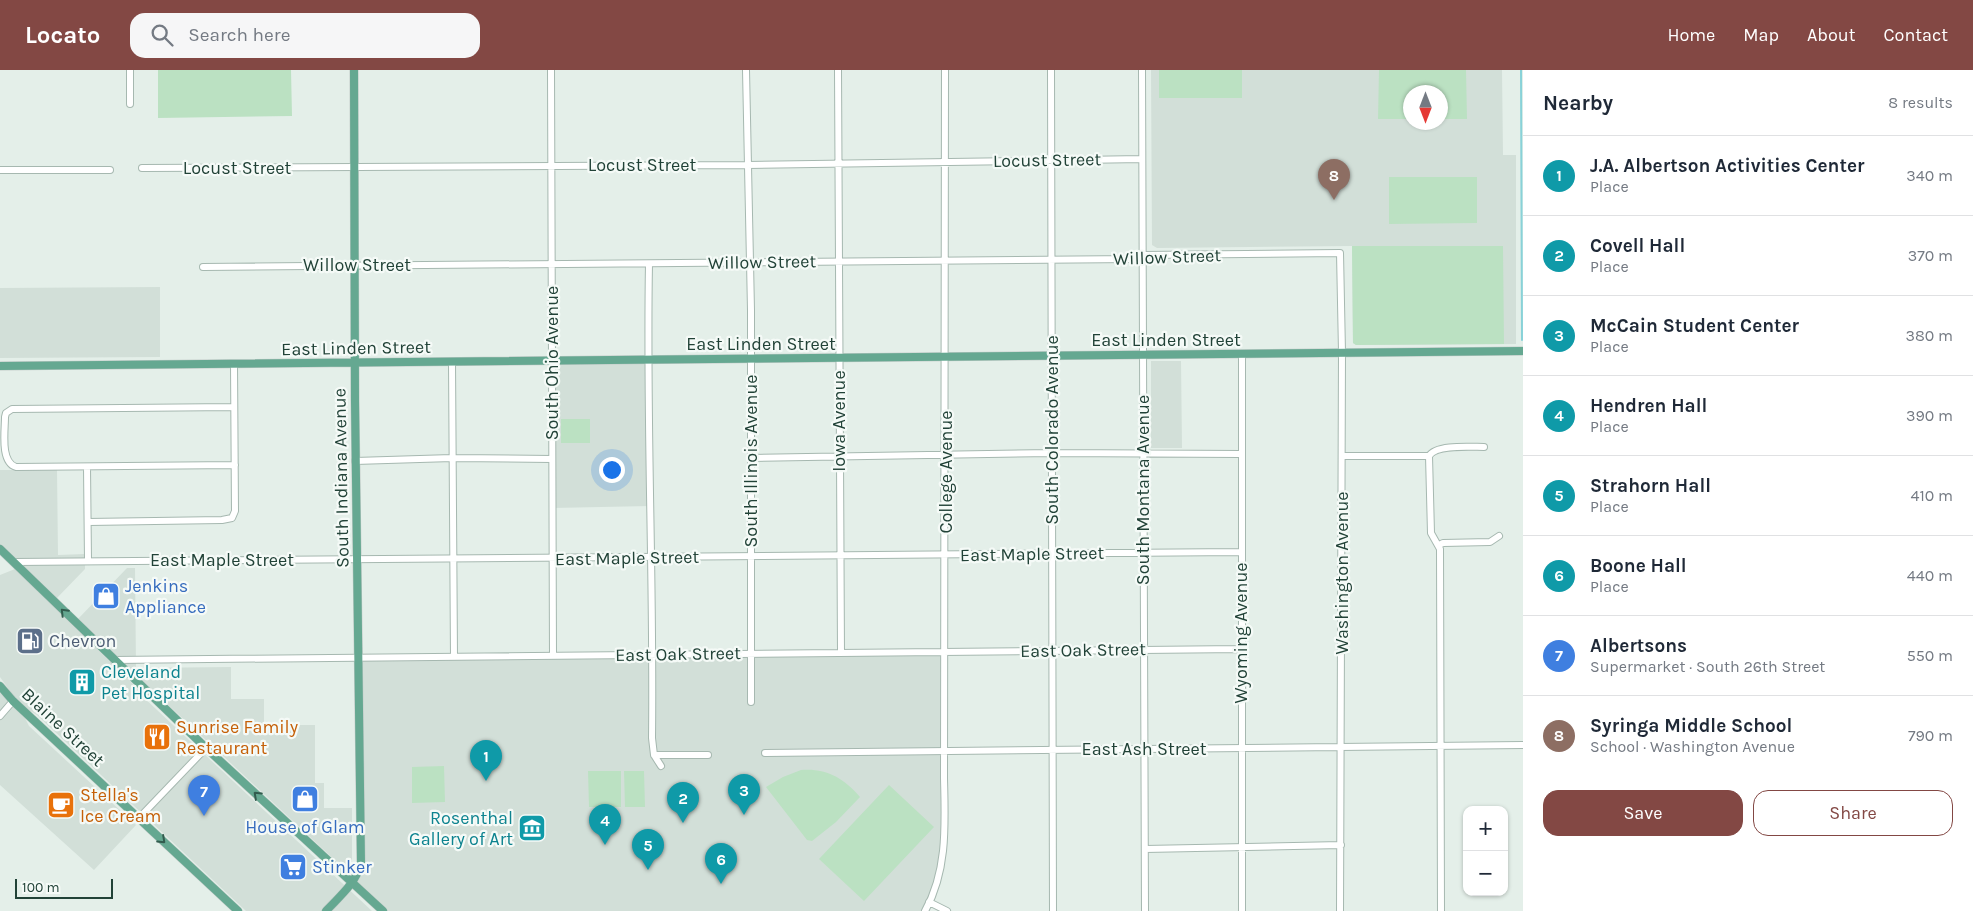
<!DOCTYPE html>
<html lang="en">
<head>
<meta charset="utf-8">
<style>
	:root { --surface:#fff; --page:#f6f6f7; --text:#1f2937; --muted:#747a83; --line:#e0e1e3; --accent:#834844 }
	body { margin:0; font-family:Karla,sans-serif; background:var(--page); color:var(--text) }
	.controls { position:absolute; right:15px; bottom:15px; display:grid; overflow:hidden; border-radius:10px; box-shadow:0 1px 4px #0004 }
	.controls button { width:45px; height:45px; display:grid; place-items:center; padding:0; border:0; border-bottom:1px solid var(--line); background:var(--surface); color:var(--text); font:25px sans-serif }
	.compass { position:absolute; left:1403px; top:15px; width:45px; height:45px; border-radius:50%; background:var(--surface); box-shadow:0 1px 4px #0004; rotate:180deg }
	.scale { position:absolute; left:15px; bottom:12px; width:98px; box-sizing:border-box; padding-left:5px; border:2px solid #214237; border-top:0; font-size:14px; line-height:18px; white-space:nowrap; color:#214237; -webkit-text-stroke:4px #f5faf7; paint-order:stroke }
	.you { position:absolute; left:611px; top:399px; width:18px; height:18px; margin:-12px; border:4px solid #fff; border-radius:50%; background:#1a73e8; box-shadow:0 0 0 8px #1a73e833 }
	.badge { display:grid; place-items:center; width:32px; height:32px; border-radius:50%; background:var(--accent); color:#fff; font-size:16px; font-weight:700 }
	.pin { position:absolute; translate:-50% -41px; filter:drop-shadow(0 1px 2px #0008) }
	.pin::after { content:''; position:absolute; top:26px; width:18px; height:15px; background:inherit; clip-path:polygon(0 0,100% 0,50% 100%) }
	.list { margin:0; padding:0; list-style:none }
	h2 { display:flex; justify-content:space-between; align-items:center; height:65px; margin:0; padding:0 20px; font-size:21px }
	h2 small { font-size:16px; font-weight:400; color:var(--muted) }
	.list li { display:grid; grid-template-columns:32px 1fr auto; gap:15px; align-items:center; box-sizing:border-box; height:80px; padding:0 20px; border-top:1px solid var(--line) }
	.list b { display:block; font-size:19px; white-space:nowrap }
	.list p { margin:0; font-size:16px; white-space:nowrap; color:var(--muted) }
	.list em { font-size:16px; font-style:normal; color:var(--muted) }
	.actions { display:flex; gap:10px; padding:15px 20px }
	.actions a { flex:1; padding:11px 0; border:1px solid var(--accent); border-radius:15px; text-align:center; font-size:18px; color:var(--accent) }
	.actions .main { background:var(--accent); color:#fff }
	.icon { flex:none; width:28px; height:28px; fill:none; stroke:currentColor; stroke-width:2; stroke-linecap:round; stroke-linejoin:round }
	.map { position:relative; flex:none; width:1523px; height:841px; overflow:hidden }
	header { display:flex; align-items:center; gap:30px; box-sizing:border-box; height:70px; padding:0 25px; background:var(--accent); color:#fff }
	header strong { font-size:24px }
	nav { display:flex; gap:28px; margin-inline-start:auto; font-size:18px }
	.search { width:350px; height:45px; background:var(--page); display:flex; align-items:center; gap:12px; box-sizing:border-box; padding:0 18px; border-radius:15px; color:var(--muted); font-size:19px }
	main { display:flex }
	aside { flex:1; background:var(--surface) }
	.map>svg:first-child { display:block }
	.built { fill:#d2dfd8; fill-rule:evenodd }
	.green { fill:#bbe1c2 }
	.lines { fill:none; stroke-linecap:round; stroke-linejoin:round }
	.stream { stroke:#88d2d8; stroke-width:2 }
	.minor-casing { stroke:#a6b8b0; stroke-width:8 }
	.major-casing { stroke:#c1cac7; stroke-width:9 }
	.minor { stroke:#fff; stroke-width:6 }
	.major { stroke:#65a891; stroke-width:8 }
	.oneway { stroke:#325c4e }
	.labels { text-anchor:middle; stroke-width:4.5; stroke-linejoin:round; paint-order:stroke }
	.street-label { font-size:18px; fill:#214237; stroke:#f5faf7 }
	.shop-label { font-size:18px; fill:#366cbe; stroke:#f5faf7; text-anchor:start }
	.service-label { font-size:18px; fill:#4e5e75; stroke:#f5faf7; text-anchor:start }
	.culture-label { font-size:18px; fill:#0d838f; stroke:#f5faf7; text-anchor:start }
	.food-label { font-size:18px; fill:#c56008; stroke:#f5faf7; text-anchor:start }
</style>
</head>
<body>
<header>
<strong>Locato</strong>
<div class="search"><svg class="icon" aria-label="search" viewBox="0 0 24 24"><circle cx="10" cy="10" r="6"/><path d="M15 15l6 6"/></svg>Search here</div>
<nav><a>Home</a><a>Map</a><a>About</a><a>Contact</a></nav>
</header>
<main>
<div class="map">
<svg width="1523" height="841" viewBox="0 0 1523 841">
	<rect width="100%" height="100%" fill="#e4efe9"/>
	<path class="built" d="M 1151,0 L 1502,0 L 1503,85 L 1516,85 L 1516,274 L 1356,275 L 1353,273 L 1352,176 L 1157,178 L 1152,175 ZM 1410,22 L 1440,22 L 1440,52 L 1410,52 Z
		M 160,217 L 160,287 L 0,288 L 0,218 Z
		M 647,290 L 650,436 L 552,438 L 553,291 Z
		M 1151,291 L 1181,291 L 1182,378 L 1151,378 Z
		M 0,400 L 57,400 L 58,485 L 85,484 L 85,499 L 56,529 L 0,475 Z
		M 127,498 L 135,498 L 136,598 L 231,597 L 231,629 L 264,629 L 264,655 L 315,655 L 315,713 L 324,713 L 324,738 L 352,738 L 352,792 L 350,794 L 346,796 L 339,794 L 77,550 Z
		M 15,499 L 138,619 L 141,625 L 372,841 L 246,841 L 37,645 L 27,639 L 15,628 L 0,607 L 0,505 Z
		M 946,582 L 942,790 L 925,841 L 383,841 L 352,813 L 359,803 L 359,588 Z
		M 0,623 L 25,648 L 29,656 L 136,755 L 94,800 L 0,715 Z"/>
	<path class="green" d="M 158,0 L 291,0 L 292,46 L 158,48 Z
		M 1159,0 L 1242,0 L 1242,28 L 1159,28 Z
		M 1379,0 L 1466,0 L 1467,49 L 1441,49 L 1440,22 L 1410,22 L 1410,49 L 1378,49 Z
		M 1389,107 L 1477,107 L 1477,153 L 1389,154 Z
		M 1352,176 L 1503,176 L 1504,274 L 1356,275 L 1353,273 Z
		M 561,349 L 590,349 L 590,373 L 561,373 Z
		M 444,696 L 445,732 L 412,733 L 412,697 Z
		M 801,700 C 826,698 844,708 860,727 L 836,752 L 812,771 L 807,770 L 766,717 L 783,707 Z
		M 588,701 L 621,701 L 621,737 L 589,737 Z
		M 624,701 L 644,701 L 645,737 L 625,737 Z
		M 889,715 L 934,757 L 864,831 L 819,789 Z"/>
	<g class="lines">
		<path class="stream" d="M 1521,0 L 1522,270"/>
		<g class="minor-casing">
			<path id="minor" d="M 130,0 L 130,34
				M 551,0 L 553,586
				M 746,0 L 751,240 L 751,632
				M 838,0 L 841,583
				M 1051,0 L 1053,841
				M 1142,0 L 1145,841
				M 142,98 L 747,95 L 1142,89
				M 0,100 L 110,100
				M 649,194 C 646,352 654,510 652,668 L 654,685 L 661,696
				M 203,197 L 1134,189 L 1143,185 L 1340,183 L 1342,282 L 1340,841
				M 1242,284 L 1242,841
				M 452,292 L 454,587
				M 234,337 L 12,339 L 6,343 L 5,347 C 5,361 0,392 16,397 L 235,395
				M 1342,386 L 1429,386
				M 752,388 L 1052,383 L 1241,384
				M 355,391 L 452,388 L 552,389
				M 87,397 L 88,490
				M 88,452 L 222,450 L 232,448 L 235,441 L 234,294
				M 1439,475 L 1443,473 L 1490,472 L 1499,466
				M 14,492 L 1241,482
				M 114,590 L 1241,579
				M 0,646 L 13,631
				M 765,683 L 1523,675
				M 654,685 L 708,685
				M 139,748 L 206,678
				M 1145,779 L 1341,775
				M 929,832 L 947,841
				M 925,841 C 948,800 945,753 944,708 L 945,0
				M 1441,841 L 1440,479 L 1431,463 L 1429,386 C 1436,374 1471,377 1484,377"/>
		</g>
		<g class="major-casing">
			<path id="major" d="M 0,296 L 1523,281
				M 0,479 L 206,678 L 383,841
				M 0,616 L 13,631 L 238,841
				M 326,841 C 340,826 356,813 361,793 L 355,331 L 354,0"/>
		</g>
		<use href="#minor" class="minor"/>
		<use href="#major" class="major"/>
	</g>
	<defs><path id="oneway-chevron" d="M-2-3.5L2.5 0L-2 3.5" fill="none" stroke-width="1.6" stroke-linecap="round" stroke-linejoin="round" transform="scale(1.25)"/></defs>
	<g class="oneway">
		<use href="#oneway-chevron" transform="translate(64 542) rotate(-135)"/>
		<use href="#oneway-chevron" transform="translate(257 725) rotate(-137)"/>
		<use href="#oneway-chevron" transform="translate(162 770) rotate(43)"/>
	</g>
	<defs>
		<g id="shop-square" transform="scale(1.4375)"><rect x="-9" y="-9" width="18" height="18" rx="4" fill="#3f7fe0" stroke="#f5faf7"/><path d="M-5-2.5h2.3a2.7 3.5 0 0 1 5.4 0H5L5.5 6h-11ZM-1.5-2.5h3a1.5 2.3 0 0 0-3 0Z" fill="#fff"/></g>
		<g id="fuel-square" transform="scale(1.4375)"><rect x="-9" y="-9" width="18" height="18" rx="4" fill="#5c6f8a" stroke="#f5faf7"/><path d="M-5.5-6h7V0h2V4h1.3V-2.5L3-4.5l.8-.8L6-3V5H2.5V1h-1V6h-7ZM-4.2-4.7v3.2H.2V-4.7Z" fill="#fff"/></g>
		<g id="building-square" transform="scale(1.4375)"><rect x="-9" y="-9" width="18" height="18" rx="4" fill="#0f9aa8" stroke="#f5faf7"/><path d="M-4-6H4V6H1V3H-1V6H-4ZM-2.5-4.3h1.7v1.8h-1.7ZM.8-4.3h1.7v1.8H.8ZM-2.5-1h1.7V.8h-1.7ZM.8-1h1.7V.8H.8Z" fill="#fff"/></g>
		<g id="restaurant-square" transform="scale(1.4375)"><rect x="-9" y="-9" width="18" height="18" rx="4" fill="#e8710a" stroke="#f5faf7"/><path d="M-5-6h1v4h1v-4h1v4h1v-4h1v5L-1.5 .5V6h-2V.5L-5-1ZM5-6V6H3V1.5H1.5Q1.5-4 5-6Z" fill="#fff"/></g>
		<g id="cafe-square" transform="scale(1.4375)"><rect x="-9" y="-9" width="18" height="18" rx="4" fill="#e8710a" stroke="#f5faf7"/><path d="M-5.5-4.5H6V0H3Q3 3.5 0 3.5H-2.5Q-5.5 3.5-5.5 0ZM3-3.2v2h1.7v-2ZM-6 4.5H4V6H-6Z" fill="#fff"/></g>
		<g id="museum-square" transform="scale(1.4375)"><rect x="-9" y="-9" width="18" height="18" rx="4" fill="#0f9aa8" stroke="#f5faf7"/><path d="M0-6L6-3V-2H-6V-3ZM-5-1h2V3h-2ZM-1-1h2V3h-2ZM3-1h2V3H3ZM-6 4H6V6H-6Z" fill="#fff"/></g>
		<g id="supermarket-square" transform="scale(1.4375)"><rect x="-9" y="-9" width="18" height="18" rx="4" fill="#3f7fe0" stroke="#f5faf7"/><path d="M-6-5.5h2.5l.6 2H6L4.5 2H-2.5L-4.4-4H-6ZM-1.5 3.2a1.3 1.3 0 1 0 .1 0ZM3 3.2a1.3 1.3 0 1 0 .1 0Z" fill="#fff"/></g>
	</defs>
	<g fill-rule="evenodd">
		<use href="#shop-square" x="106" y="526"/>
		<use href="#fuel-square" x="30" y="571"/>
		<use href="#building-square" x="82" y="612"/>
		<use href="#restaurant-square" x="157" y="667"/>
		<use href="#shop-square" x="305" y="729"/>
		<use href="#cafe-square" x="61" y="735"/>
		<use href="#museum-square" x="532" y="758"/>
		<use href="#supermarket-square" x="293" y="797"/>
	</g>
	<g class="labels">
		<g class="street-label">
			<text transform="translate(1047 90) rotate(-1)" y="6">Locust Street</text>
			<text x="642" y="101">Locust Street</text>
			<text x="237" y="104">Locust Street</text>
			<text transform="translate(1167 187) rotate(-2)" y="6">Willow Street</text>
			<text transform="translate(762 192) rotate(-1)" y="6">Willow Street</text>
			<text x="357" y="201">Willow Street</text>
			<text x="1166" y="276">East Linden Street</text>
			<text x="761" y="280">East Linden Street</text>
			<text transform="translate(356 278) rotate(-1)" y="6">East Linden Street</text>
			<text transform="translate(552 293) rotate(-90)" y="6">South Ohio Avenue</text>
			<text transform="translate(839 351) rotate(-90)" y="6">Iowa Avenue</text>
			<text transform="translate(1052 360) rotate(-90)" y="6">South Colorado Avenue</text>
			<text transform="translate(751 391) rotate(-90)" y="6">South Illinois Avenue</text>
			<text transform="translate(946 402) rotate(-90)" y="6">College Avenue</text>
			<text transform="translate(341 408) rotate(-91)" y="6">South Indiana Avenue</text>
			<text transform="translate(1143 420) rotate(-90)" y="6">South Montana Avenue</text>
			<text transform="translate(1032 484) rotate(-1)" y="6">East Maple Street</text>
			<text transform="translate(627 488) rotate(-1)" y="6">East Maple Street</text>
			<text x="222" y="496">East Maple Street</text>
			<text transform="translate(1342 503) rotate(-90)" y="6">Washington Avenue</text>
			<text transform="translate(1241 563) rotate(-90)" y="6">Wyoming Avenue</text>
			<text transform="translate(1083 580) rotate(-1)" y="6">East Oak Street</text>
			<text transform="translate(678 584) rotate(-1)" y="6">East Oak Street</text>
			<text transform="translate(63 657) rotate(43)" y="6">Blaine Street</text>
			<text x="1144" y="685">East Ash Street</text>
		</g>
		<g class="shop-label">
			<text x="125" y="522">Jenkins<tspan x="125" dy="21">Appliance</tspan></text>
			<text x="305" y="763" text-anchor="middle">House of Glam</text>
			<text x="312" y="803">Stinker</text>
		</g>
		<g class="service-label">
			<text x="49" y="577">Chevron</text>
		</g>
		<g class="culture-label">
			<text x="101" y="608">Cleveland<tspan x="101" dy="21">Pet Hospital</tspan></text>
			<text x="513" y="754" text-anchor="end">Rosenthal<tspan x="513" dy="21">Gallery of Art</tspan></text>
		</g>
		<g class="food-label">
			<text x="176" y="663">Sunrise Family<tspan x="176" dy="21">Restaurant</tspan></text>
			<text x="80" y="731">Stella's<tspan x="80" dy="21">Ice Cream</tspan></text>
		</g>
	</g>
</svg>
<div class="controls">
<button>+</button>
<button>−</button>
</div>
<svg class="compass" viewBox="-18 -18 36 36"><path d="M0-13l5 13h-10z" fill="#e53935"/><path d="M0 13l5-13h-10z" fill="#747a83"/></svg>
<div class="scale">100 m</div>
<div class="you"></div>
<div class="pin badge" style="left:486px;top:711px;background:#0f9aa8">1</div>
<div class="pin badge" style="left:683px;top:753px;background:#0f9aa8">2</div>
<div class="pin badge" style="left:744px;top:745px;background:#0f9aa8">3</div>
<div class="pin badge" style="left:605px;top:775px;background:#0f9aa8">4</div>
<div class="pin badge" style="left:648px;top:800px;background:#0f9aa8">5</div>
<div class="pin badge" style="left:721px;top:814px;background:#0f9aa8">6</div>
<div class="pin badge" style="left:204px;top:746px;background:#3f7fe0">7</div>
<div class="pin badge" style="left:1334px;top:130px;background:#8d6e63">8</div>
</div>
<aside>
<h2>Nearby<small>8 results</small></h2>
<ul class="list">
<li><span class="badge" style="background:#0f9aa8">1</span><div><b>J.A. Albertson Activities Center</b><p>Place</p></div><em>340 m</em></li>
<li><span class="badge" style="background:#0f9aa8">2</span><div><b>Covell Hall</b><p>Place</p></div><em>370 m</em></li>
<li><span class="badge" style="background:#0f9aa8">3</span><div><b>McCain Student Center</b><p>Place</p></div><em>380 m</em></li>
<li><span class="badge" style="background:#0f9aa8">4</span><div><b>Hendren Hall</b><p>Place</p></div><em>390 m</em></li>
<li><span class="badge" style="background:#0f9aa8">5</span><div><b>Strahorn Hall</b><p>Place</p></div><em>410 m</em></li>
<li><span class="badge" style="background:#0f9aa8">6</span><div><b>Boone Hall</b><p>Place</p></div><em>440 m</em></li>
<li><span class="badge" style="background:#3f7fe0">7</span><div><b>Albertsons</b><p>Supermarket · South 26th Street</p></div><em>550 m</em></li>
<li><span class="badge" style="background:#8d6e63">8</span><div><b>Syringa Middle School</b><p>School · Washington Avenue</p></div><em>790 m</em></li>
</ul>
<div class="actions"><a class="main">Save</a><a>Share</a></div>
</aside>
</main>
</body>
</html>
